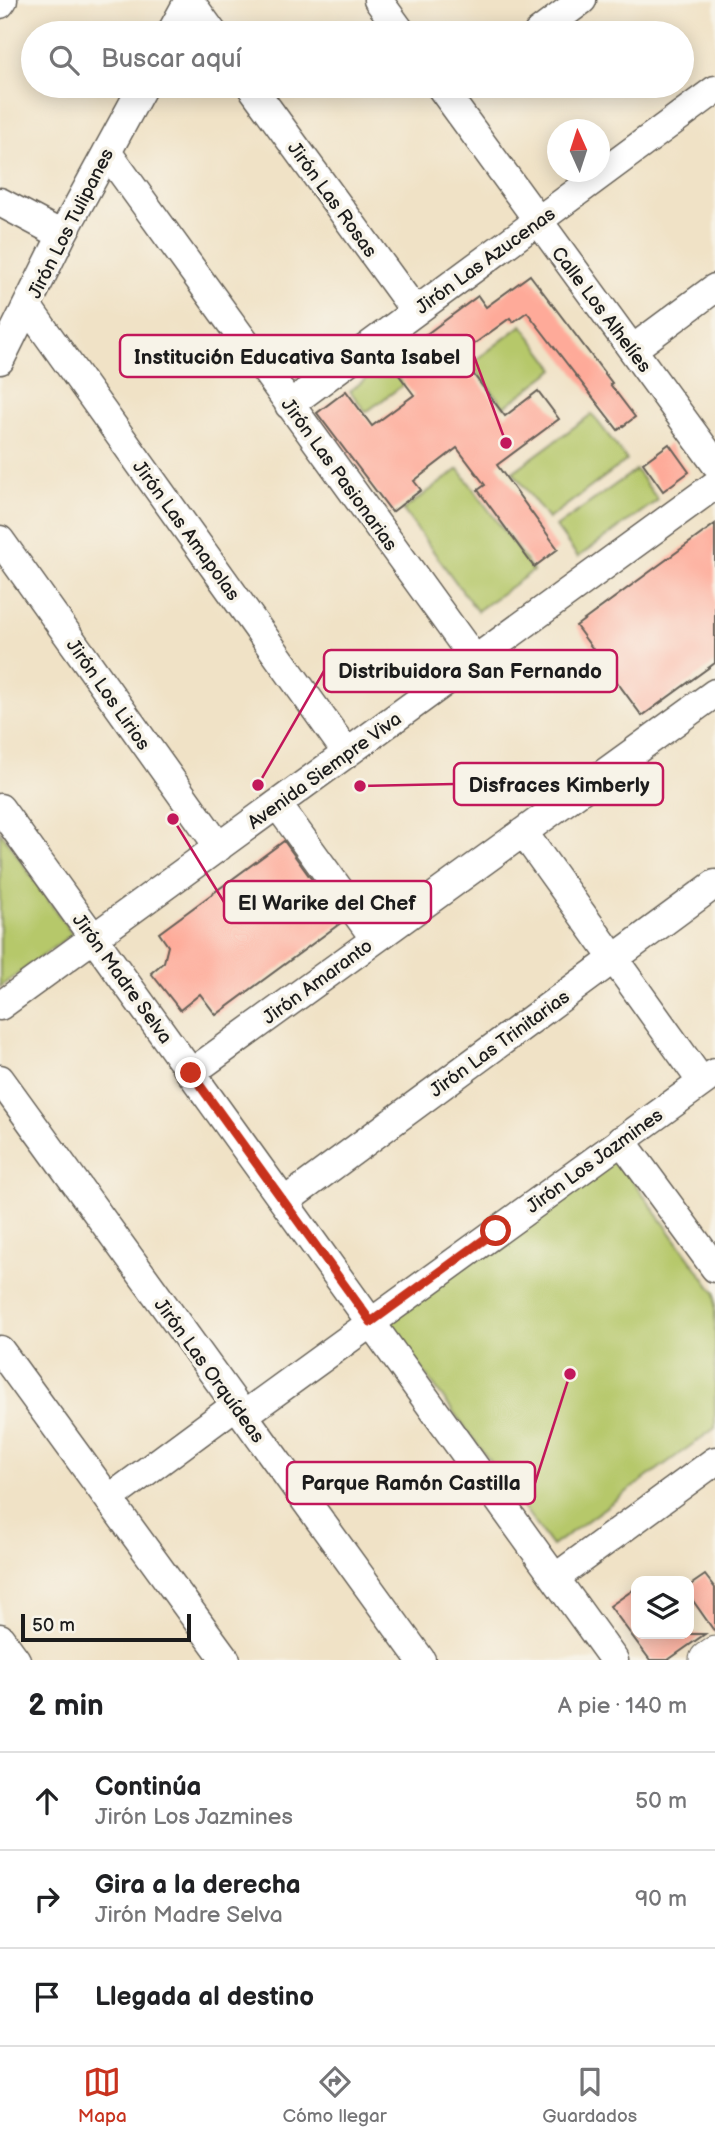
<!DOCTYPE html>
<html lang="es">
<head>
<meta charset="utf-8">
<style>
	:root { --surface:#fff; --page:#f2f2f2; --text:#202124; --muted:#757577; --line:#e0e0e0; --accent:#c8321e }
	body { margin:0; font-family:"Balsamiq Sans",sans-serif; background:var(--page); color:var(--text) }
	.controls { position:absolute; right:21px; bottom:21px; display:grid; overflow:hidden; border-radius:14px; box-shadow:0 4px 18px #0003 }
	.controls button { width:63px; height:63px; display:grid; place-items:center; padding:0; border:0; border-bottom:2px solid var(--line); background:var(--surface); color:var(--text); font:35px sans-serif }
	.compass { position:absolute; left:547px; top:119px; width:63px; height:63px; border-radius:50%; background:var(--surface); box-shadow:0 4px 18px #0003; rotate:357deg }
	.scale { position:absolute; left:21px; bottom:18px; width:170px; box-sizing:border-box; padding-left:7px; border:4px solid #1c1c1c; border-top:0; font-size:19px; line-height:24px; white-space:nowrap; color:#1c1c1c; -webkit-text-stroke:5px #f7f3e8; paint-order:stroke }
	.stop { position:absolute; width:21px; height:21px; margin:-16px; border:5px solid #c8321e; border-radius:50%; background:#fff }
	.stop.end { background:#c8321e; border-color:#fff; box-shadow:0 2px 7px #0008 }
	.list { margin:0; padding:0; list-style:none }
	h2 { display:flex; justify-content:space-between; align-items:center; height:91px; margin:0; padding:0 28px; font-size:30px }
	h2 small { font-size:23px; font-weight:400; color:var(--muted) }
	.list li { display:grid; grid-template-columns:46px 1fr auto; gap:21px; align-items:center; box-sizing:border-box; height:98px; padding:0 28px; border-top:2px solid var(--line) }
	.list b { display:block; font-size:26px; white-space:nowrap }
	.list p { margin:0; font-size:23px; white-space:nowrap; color:var(--muted) }
	.list em { font-size:23px; font-style:normal; color:var(--muted) }
	.icon { flex:none; width:38px; height:38px; fill:none; stroke:currentColor; stroke-width:2; stroke-linecap:round; stroke-linejoin:round }
	.map { position:relative; flex:none; width:715px; height:1660px; overflow:hidden }
	.search { position:absolute; background:var(--surface); box-shadow:0 4px 18px #0003; left:21px; right:21px; top:21px; height:77px; display:flex; align-items:center; gap:18px; box-sizing:border-box; padding:0 24px; border-radius:38px; color:var(--muted); font-size:26px }
	.sheet { height:385px; background:var(--surface) }
	nav { display:flex; justify-content:space-around; align-items:center; box-sizing:border-box; height:98px; border-top:2px solid var(--line); background:var(--surface); font-size:19px; color:var(--muted) }
	nav a { display:grid; justify-items:center; gap:4px }
	nav .on { color:var(--accent) }
	.map>svg:first-child { display:block }
	.green { fill:#b6c86b; stroke:#697244; stroke-width:2 }
	.building { fill:#feaa99 }
	.lines { fill:none; stroke-linecap:round; stroke-linejoin:round }
	.minor-casing { stroke:#666158; stroke-width:31 }
	.major-casing { stroke:#666158; stroke-width:39 }
	.minor { stroke:#fff; stroke-width:28 }
	.major { stroke:#fff; stroke-width:37 }
	.route { stroke:#c8321e; stroke-width:9 }
	.labels { text-anchor:middle; stroke-width:7; stroke-linejoin:round; paint-order:stroke }
	.street-label { font-size:19px; fill:#1c1c1c; stroke:#f7f3e8 }
	.leader { fill:none; stroke:#c2185b; stroke-width:2.5 }
	.callout-dot { fill:#c2185b; stroke:#f7f3e8; stroke-width:2.5 }
	.callout { fill:#f7f3e8; stroke:#c2185b; stroke-width:2.5 }
	.callout-label { font-size:21px; text-anchor:middle; font-weight:bold; fill:#1c1c1c }
</style>
</head>
<body>
<div class="map">
<svg width="715" height="1660" viewBox="0 0 715 1660">
	<rect width="100%" height="100%" fill="#f7f3e8"/>
	<filter id="ink" filterUnits="userSpaceOnUse"><feTurbulence type="fractalNoise" baseFrequency=".0143" numOctaves="2"/><feDisplacementMap in="SourceGraphic" scale="14" xChannelSelector="R" yChannelSelector="G"/><feConvolveMatrix kernelMatrix="1 2 1 2 8 2 1 2 1" color-interpolation-filters="sRGB"/></filter>
	<filter id="wash" filterUnits="userSpaceOnUse"><feTurbulence type="fractalNoise" baseFrequency=".00686" numOctaves="4" result="noise"/><feDisplacementMap in="SourceGraphic" scale="28" xChannelSelector="R" yChannelSelector="G"/><feGaussianBlur stdDeviation="1.57" result="paint"/><feColorMatrix in="noise" values="0 0 0 0 0 0 0 0 0 0 0 0 0 0 0 0 0 1.4 0 .05"/><feComposite in="paint" operator="in"/></filter>
	<g filter="url(#wash)">
		<rect width="100%" height="100%" fill="#f0e2c6"/>
		<path class="green" d="M 522,325 L 555,369 L 504,407 L 471,364 Z
			M 387,363 L 403,385 L 366,412 L 350,391 Z
			M 592,414 L 627,460 L 548,519 L 513,472 Z
			M 459,469 L 533,571 L 477,611 L 403,510 Z
			M 636,470 L 658,500 L 578,557 L 556,527 Z
			M 0,831 L 72,934 L 0,987 Z
			M 613,1154 L 715,1293 L 715,1428 L 552,1546 L 385,1319 Z"/>
		<g id="blocks">
			<path class="building" d="M 530,275 L 612,383 L 610,384 L 635,417 L 618,430 L 527,312 L 513,322 L 510,318 L 459,355 L 505,416 L 538,391 L 559,419 L 497,465 L 558,549 L 534,567 L 478,490 L 485,485 L 457,448 L 414,481 L 421,490 L 392,512 L 317,413 L 346,391 L 372,426 L 414,395 L 389,362 L 478,296 L 486,307 Z
				M 669,444 L 689,472 L 663,491 L 643,463 Z
				M 715,524 L 715,663 L 642,716 L 576,626 Z
				M 284,841 L 342,922 L 216,1015 L 200,994 L 180,1010 L 151,973 L 164,962 L 168,946 L 159,933 Z
				M 705,1575 L 715,1588 L 715,1632 L 689,1595 L 689,1586 Z
				M 636,1588 L 636,1634 L 705,1634 L 668,1660 L 650,1660 L 610,1606 Z"/>
		</g>
	</g>
	<g filter="url(#ink)">
		<use href="#blocks" fill-opacity="0" stroke="#666158" stroke-width="2"/>
		<g class="lines">
			<g class="minor-casing">
				<path id="minor" d="M 189,0 L 213,33
					M 378,0 L 402,33
					M 0,4 L 3,0
					M 171,33 L 189,0
					M 538,33 L 582,0
					M 251,86 L 415,311
					M 440,86 L 715,463
					M 107,152 L 475,660
					M 0,202 L 62,235
					M 27,306 L 347,753
					M 633,349 L 715,288
					M 0,360 L 62,235 L 143,86
					M 289,405 L 715,90
					M 0,540 L 219,847
					M 277,804 L 375,939
					M 0,808 L 614,1660
					M 523,832 L 702,1082
					M 0,1006 L 715,485
					M 191,1073 L 715,693
					M 0,1079 L 421,1660
					M 621,1140 L 715,1268
					M 284,1202 L 715,884
					M 0,1350 L 226,1660
					M 244,1415 L 715,1073
					M 109,1499 L 236,1405
					M 555,1578 L 715,1461
					M 0,1638 L 16,1660"/>
			</g>
			<g class="major-casing">
				<path id="major" d="M 708,1660 L 715,1655"/>
			</g>
			<use href="#minor" class="minor"/>
			<use href="#major" class="major"/>
		</g>
	</g>
	<g class="lines" filter="url(#ink)">
		<path class="route" d="M 191,1073 L 371,1322 L 496,1231"/>
	</g>
	<g class="labels">
		<g class="street-label">
			<text transform="translate(333 199) rotate(54)" y="7">Jirón Las Rosas</text>
			<text transform="translate(70 223) rotate(-63)" y="7">Jirón Los Tulipanes</text>
			<text transform="translate(485 260) rotate(-36)" y="7">Jirón Las Azucenas</text>
			<text transform="translate(602 309) rotate(53)" y="7">Calle Los Alhelíes</text>
			<text transform="translate(340 474) rotate(54)" y="7">Jirón Las Pasionarias</text>
			<text transform="translate(187 530) rotate(54)" y="7">Jirón Las Amapolas</text>
			<text transform="translate(109 694) rotate(55)" y="7">Jirón Los Lirios</text>
			<text transform="translate(324 770) rotate(-36)" y="7">Avenida Siempre Viva</text>
			<text transform="translate(123 978) rotate(54)" y="7">Jirón Madre Selva</text>
			<text transform="translate(317 981) rotate(-36)" y="7">Jirón Amaranto</text>
			<text transform="translate(499 1043) rotate(-36)" y="7">Jirón Las Trinitarias</text>
			<text transform="translate(594 1160) rotate(-36)" y="7">Jirón Los Jazmines</text>
			<text transform="translate(210 1370) rotate(54)" y="7">Jirón Las Orquídeas</text>
		</g>
	</g>
	<path class="leader" d="M506 443L474 356M258 785L324 671M360 786L454 784M173 819L224 902M570 1374L535 1483"/>
	<g class="callout-dot">
		<circle cx="506" cy="443" r="7"/>
		<circle cx="258" cy="785" r="7"/>
		<circle cx="360" cy="786" r="7"/>
		<circle cx="173" cy="819" r="7"/>
		<circle cx="570" cy="1374" r="7"/>
	</g>
	<g class="callout">
		<rect x="120" y="335" width="354" height="42" rx="7"/>
		<rect x="324" y="650" width="293" height="42" rx="7"/>
		<rect x="454" y="763" width="209" height="42" rx="7"/>
		<rect x="224" y="881" width="207" height="42" rx="7"/>
		<rect x="287" y="1462" width="248" height="42" rx="7"/>
	</g>
	<g class="callout-label">
		<text x="297" y="364">Institución Educativa Santa Isabel</text>
		<text x="470" y="678">Distribuidora San Fernando</text>
		<text x="559" y="792">Disfraces Kimberly</text>
		<text x="327" y="910">El Warike del Chef</text>
		<text x="411" y="1490">Parque Ramón Castilla</text>
	</g>
</svg>
<div class="controls">
<button><svg class="icon" aria-label="layers" viewBox="0 0 24 24"><path d="M12 4l9 5-9 5-9-5zM3 14l9 5 9-5"/></svg></button>
</div>
<svg class="compass" viewBox="-18 -18 36 36"><path d="M0-13l5 13h-10z" fill="#e53935"/><path d="M0 13l5-13h-10z" fill="#757577"/></svg>
<div class="scale">50 m</div>
<div class="stop" style="left:496px;top:1231px"></div>
<div class="stop end" style="left:191px;top:1073px"></div>
<div class="search"><svg class="icon" aria-label="search" viewBox="0 0 24 24"><circle cx="10" cy="10" r="6"/><path d="M15 15l6 6"/></svg>Buscar aquí</div>
</div>
<section class="sheet">
<h2>2 min<small>A pie · 140 m</small></h2>
<ul class="list">
<li><svg class="icon" aria-label="ahead" viewBox="0 0 24 24"><path d="M12 20V5M6 11l6-6 6 6"/></svg><div><b>Continúa</b><p>Jirón Los Jazmines</p></div><em>50 m</em></li>
<li><svg class="icon" aria-label="right" viewBox="0 0 24 24"><path d="M7 20v-9h11M14 6l5 5-5 5"/></svg><div><b>Gira a la derecha</b><p>Jirón Madre Selva</p></div><em>90 m</em></li>
<li><svg class="icon" aria-label="arrive" viewBox="0 0 24 24"><path d="M6 21V4h12l-3 4 3 4H6"/></svg><div><b>Llegada al destino</b></div></li>
</ul>
</section>
<nav>
<a class="on"><svg class="icon" aria-label="map" viewBox="0 0 24 24"><path d="M3 6l6-2 6 2 6-2v14l-6 2-6-2-6 2zM9 4v14M15 6v14"/></svg>Mapa</a>
<a><svg class="icon" aria-label="directions" viewBox="0 0 24 24"><path d="M12 3l9 9-9 9-9-9zM9 14v-3h6M13 9l2 2-2 2"/></svg>Cómo llegar</a>
<a><svg class="icon" aria-label="saved" viewBox="0 0 24 24"><path d="M7 4h10v16l-5-4-5 4z"/></svg>Guardados</a>
</nav>
</body>
</html>
